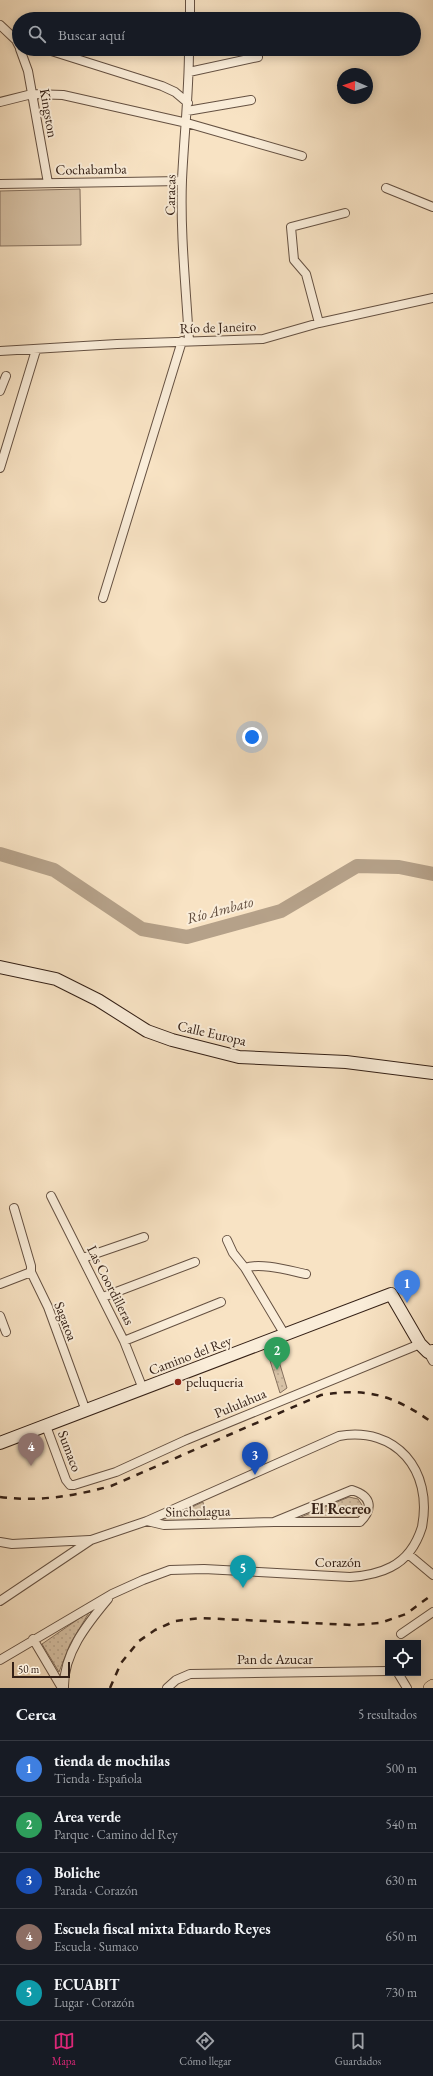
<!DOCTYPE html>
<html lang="es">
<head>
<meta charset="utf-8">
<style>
	:root { --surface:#171b24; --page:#20242c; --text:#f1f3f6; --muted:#9ea1a6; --line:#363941; --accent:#db2777 }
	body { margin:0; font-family:"EB Garamond",serif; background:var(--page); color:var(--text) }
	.controls { position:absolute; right:12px; bottom:12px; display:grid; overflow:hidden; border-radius:0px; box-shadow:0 2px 10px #0003 }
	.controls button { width:36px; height:36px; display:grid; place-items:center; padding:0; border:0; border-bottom:1px solid var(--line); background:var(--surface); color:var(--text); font:20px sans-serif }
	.compass { position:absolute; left:337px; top:68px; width:36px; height:36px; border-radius:50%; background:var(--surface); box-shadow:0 2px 10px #0003; rotate:272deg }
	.scale { position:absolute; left:12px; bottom:10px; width:58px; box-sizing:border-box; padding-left:4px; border:2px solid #342016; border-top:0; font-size:11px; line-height:14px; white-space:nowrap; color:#342016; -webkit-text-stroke:3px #faedd9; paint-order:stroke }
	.you { position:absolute; left:252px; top:737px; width:14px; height:14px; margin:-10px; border:3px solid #fff; border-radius:50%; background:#1a73e8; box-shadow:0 0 0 6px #1a73e833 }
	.badge { display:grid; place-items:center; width:26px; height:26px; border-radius:50%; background:var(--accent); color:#fff; font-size:13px; font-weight:700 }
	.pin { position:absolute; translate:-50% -33px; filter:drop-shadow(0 1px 2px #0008) }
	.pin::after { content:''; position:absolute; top:21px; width:14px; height:12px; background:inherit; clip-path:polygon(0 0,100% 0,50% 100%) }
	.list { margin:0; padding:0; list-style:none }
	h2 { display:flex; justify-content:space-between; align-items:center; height:52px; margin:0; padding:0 16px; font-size:17px }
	h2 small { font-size:13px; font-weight:400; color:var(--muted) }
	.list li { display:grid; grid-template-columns:26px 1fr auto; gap:12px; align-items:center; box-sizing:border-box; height:56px; padding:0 16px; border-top:1px solid var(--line) }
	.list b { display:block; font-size:15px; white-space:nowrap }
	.list p { margin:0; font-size:13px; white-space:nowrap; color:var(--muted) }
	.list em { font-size:13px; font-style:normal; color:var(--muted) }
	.icon { flex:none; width:22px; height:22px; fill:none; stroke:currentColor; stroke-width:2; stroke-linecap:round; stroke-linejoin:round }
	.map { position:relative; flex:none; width:433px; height:1688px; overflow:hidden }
	.search { position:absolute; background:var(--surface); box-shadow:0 2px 10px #0003; left:12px; right:12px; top:12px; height:44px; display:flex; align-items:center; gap:10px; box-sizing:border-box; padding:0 14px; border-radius:22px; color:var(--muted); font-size:15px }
	.sheet { height:332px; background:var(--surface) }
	nav { display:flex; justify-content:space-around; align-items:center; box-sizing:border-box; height:56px; border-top:1px solid var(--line); background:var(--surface); font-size:11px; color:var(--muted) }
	nav a { display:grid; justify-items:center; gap:2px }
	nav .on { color:var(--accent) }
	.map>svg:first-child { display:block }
	.grass { fill:#d7c2a6; stroke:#86715e }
	.park { fill:url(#park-dots); stroke:#86715e }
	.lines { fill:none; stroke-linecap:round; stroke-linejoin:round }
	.river { stroke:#b5a189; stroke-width:14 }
	.street-casing { stroke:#655142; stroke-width:10 }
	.secondary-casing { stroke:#342016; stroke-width:14 }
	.primary-casing { stroke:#342016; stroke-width:14 }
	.street { stroke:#faedd9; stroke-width:8 }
	.secondary { stroke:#faedd9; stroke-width:12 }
	.primary { stroke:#f8e3c4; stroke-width:13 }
	.rail { stroke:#342016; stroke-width:2.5; stroke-dasharray:7 7; stroke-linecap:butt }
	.poi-dot { fill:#8f2418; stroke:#faedd9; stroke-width:1.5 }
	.labels { text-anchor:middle; stroke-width:4; stroke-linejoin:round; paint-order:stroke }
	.street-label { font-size:14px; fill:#342016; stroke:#faedd9 }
	.poi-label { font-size:14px; fill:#342016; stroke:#faedd9; text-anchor:start }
	.water-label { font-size:15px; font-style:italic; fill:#614d3e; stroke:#faedd9 }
	.neighbourhood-label { font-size:15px; font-weight:bold; fill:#342016; stroke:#faedd9 }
</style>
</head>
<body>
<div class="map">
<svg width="433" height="1688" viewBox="0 0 433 1688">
	<defs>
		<pattern id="park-dots" width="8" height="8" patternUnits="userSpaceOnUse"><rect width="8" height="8" fill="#d7c2a6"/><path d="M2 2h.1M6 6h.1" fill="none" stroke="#b9a68e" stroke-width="1.8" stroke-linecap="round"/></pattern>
	</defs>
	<rect width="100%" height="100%" fill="#f8e3c4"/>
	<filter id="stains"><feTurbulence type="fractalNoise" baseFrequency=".005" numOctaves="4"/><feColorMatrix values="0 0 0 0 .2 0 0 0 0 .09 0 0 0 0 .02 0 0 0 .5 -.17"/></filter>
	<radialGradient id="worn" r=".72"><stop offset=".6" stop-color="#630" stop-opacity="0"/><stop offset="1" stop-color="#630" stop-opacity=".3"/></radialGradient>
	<path class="grass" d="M 80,189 L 81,245 L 0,246 L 0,191 Z"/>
	<path class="park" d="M 275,1348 L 287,1388 L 280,1393 L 267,1351 Z
		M 349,1497 L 358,1499 L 362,1505 L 362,1515 L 356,1520 L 294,1520 Z
		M 203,1502 L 206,1521 L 163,1523 L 162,1520 Z
		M 90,1611 L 70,1644 L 59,1672 L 42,1644 Z"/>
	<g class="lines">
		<path class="river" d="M 0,854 L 54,870 L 142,929 L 187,937 L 281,911 L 357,866 L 399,867 L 433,874"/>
		<g class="street-casing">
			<path id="street" d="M 190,19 L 190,0
				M 0,25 L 16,40 L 19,46
				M 20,49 L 28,71 L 48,183
				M 45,49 L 162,86 L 175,92 L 188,103
				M 189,72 L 258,57
				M 0,102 L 32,94 L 63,95 L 187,123 L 302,156
				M 187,111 L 251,100
				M 0,184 L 182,181
				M 386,188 L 433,207
				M 319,323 L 306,274 L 294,260 L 291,227 L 345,213
				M 189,341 C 186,288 180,233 182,180 C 184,136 189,93 189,49
				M 0,351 L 117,344 L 263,339 L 319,323 L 433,298
				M 0,391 L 6,376
				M 0,468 L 36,350
				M 103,598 L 182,341
				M 51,1196 L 124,1341 L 143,1389
				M 14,1208 L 31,1266 L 31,1272
				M 227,1240 L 233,1253 L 245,1268
				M 83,1258 L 144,1237
				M 31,1272 L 48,1307 L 86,1411
				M 0,1284 L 31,1272
				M 103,1297 L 195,1262
				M 0,1316 L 6,1332
				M 285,1335 L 245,1268 C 260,1262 291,1271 306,1274
				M 124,1341 L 221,1302
				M 428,1352 L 433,1361
				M 46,1426 L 66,1480 L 70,1485 L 74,1485 L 116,1472 L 186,1440 L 420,1344
				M 147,1521 L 164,1525 L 274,1522 L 352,1490 C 371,1496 374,1508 360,1522 L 274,1522
				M 0,1542 L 12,1544 L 90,1540
				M 408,1554 L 433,1575
				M 0,1601 L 91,1540 L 147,1521 L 339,1436 C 396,1426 433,1470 422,1527 C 417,1543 407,1559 391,1567 C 378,1574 364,1576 350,1577 L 204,1569 L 170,1570 L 143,1580 L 112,1594 L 0,1660
				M 401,1634 L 433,1612
				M 33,1639 L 62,1688
				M 398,1673 L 407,1688
				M 64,1688 C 63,1654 87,1624 108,1599
				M 167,1688 L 176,1680 L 190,1674 L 388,1671"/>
		</g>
		<g class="secondary-casing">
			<path id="secondary" d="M 0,967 L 56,979 L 98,1000 L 147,1031 L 172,1040 L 239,1057 L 346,1062 L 433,1073
				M 0,1443 L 391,1294 L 420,1344 L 428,1352 L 433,1351"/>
		</g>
		<g class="primary-casing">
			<path id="primary" d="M 430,1688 L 433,1686"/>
		</g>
		<use href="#street" class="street"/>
		<use href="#secondary" class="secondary"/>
		<use href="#primary" class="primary"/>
		<path class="rail" d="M 0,1497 C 39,1502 74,1496 111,1486 L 321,1395 C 368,1387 395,1396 433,1423
			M 110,1688 L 121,1663 L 139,1641 L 155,1630 L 175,1621 L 200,1618 L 353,1625 L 380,1623 L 406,1614 L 433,1594"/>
	</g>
	<circle class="poi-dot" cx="178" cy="1382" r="4"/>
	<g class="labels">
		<g class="street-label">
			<text transform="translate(49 113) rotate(80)" y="5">Kingston</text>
			<text transform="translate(91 169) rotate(-1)" y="5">Cochabamba</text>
			<text transform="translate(170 195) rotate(-89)" y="5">Caracas</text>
			<text transform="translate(218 327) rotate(-2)" y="5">Río de Janeiro</text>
			<text transform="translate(212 1033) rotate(13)" y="5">Calle Europa</text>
			<text transform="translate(111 1285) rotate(63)" y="5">Las Coordilleras</text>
			<text transform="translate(66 1321) rotate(69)" y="5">Sagatoa</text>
			<text transform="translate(190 1355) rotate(-21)" y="5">Camino del Rey</text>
			<text transform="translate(240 1403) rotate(-23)" y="5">Pululahua</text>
			<text transform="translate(70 1451) rotate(69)" y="5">Sumaco</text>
			<text transform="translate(198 1511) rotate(-1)" y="5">Sincholagua</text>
			<text x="338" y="1567">Corazón</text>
			<text x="275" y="1664">Pan de Azucar</text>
		</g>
		<g class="poi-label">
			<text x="186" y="1387">peluqueria</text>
		</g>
		<g class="water-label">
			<text transform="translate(220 910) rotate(-15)" y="5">Río Ambato</text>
		</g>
		<g class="neighbourhood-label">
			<text x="341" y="1514">El Recreo</text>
		</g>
	</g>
	<rect width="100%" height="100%" filter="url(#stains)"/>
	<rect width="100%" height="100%" fill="url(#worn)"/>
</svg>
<div class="controls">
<button><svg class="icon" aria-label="locate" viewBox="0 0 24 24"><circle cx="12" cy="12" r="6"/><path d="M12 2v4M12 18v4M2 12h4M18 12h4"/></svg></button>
</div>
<svg class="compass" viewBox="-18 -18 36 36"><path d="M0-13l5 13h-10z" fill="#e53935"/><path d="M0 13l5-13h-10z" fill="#9ea1a6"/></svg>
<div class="scale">50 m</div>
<div class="you"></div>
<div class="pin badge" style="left:407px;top:1303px;background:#3f7fe0">1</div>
<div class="pin badge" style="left:277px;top:1370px;background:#2e9e5b">2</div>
<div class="pin badge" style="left:255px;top:1475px;background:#1a4fb4">3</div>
<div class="pin badge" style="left:31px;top:1466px;background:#8d6e63">4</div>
<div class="pin badge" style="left:243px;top:1588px;background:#0f9aa8">5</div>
<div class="search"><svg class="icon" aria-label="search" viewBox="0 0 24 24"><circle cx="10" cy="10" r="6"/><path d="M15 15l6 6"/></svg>Buscar aquí</div>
</div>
<section class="sheet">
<h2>Cerca<small>5 resultados</small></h2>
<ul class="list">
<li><span class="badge" style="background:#3f7fe0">1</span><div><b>tienda de mochilas</b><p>Tienda · Española</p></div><em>500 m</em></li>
<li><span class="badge" style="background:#2e9e5b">2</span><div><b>Area verde</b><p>Parque · Camino del Rey</p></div><em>540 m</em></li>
<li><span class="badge" style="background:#1a4fb4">3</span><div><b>Boliche</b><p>Parada · Corazón</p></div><em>630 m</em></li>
<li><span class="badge" style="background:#8d6e63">4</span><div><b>Escuela fiscal mixta Eduardo Reyes</b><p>Escuela · Sumaco</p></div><em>650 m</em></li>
<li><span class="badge" style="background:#0f9aa8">5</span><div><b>ECUABIT</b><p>Lugar · Corazón</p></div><em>730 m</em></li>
</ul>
</section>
<nav>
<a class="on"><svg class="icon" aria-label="map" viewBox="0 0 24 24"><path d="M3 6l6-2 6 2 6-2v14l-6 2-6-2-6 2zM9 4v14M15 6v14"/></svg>Mapa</a>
<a><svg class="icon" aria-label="directions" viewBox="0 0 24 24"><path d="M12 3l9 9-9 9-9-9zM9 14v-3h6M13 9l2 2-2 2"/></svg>Cómo llegar</a>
<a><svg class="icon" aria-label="saved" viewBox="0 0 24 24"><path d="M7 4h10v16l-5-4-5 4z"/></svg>Guardados</a>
</nav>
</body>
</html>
